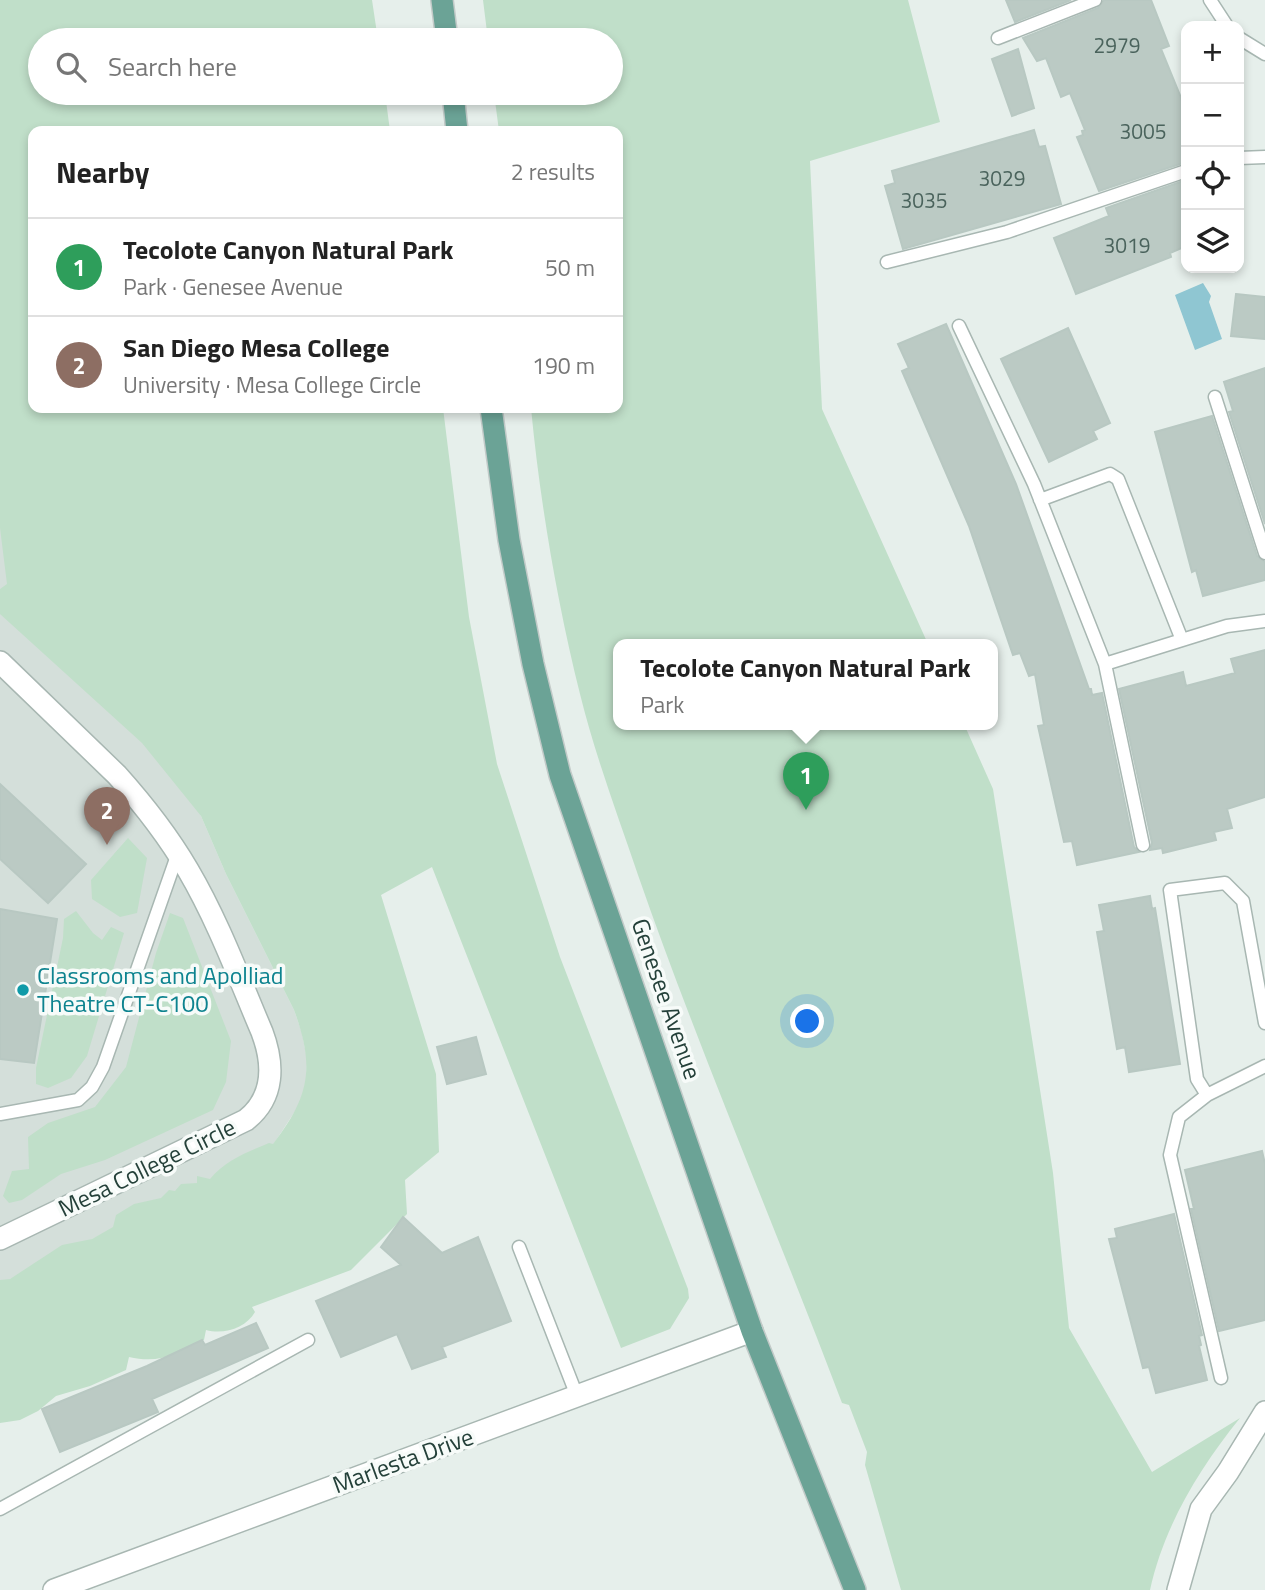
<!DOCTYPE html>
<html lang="en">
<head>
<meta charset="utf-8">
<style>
	:root { --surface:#fff; --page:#f2f2f2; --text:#222; --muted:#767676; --line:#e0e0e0; --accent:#7f503f }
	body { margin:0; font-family:"Titillium Web",sans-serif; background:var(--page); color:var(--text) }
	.controls { position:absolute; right:21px; top:21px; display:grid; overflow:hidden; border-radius:14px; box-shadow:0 4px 10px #0003 }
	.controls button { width:63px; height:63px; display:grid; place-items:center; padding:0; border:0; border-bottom:2px solid var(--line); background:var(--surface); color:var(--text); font:35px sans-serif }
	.you { position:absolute; left:808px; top:1022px; width:24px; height:24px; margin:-18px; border:5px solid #fff; border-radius:50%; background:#1a73e8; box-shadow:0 0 0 10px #1a73e833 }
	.badge { display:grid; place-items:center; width:46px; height:46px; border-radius:50%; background:var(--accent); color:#fff; font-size:23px; font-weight:700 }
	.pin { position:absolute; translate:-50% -58px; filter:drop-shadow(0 2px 4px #0008) }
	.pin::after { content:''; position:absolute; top:37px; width:24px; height:21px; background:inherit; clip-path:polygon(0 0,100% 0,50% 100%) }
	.popup { position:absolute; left:613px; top:639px; width:385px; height:91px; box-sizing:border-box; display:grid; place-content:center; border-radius:14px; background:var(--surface); filter:drop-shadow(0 2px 5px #0005); font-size:23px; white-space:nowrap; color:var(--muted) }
	.popup b { font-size:26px; color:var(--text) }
	.popup::after { content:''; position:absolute; left:50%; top:100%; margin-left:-14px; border:14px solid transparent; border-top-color:var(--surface) }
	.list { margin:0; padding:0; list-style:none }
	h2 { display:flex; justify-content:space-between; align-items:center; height:91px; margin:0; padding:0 28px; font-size:30px }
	h2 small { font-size:23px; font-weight:400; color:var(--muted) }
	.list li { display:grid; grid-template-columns:46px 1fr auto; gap:21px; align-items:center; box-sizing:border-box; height:98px; padding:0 28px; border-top:2px solid var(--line) }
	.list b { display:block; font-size:26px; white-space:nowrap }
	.list p { margin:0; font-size:23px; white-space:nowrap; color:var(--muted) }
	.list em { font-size:23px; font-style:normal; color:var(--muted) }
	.icon { flex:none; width:38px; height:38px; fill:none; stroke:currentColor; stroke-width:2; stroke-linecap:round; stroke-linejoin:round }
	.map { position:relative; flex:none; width:1265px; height:1590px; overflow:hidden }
	.search { position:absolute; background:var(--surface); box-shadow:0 4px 10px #0003; left:28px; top:28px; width:595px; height:77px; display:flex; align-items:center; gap:18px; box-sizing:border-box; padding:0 24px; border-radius:38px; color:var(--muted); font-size:26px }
	.panel { position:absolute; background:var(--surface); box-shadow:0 4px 10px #0003; left:28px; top:126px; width:595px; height:287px; border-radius:14px }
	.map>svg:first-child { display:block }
	.built { fill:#d4dfda }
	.green { fill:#c0dfc9 }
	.water { fill:#8fc6d2 }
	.building { fill:#bbcac4; stroke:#b8c8c2; stroke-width:2 }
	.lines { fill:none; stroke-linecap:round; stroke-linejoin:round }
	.service-casing { stroke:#a8b7b2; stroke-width:15 }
	.tertiary-casing { stroke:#a8b7b2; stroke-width:24 }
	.primary-casing { stroke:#c2cac8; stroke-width:24 }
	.service { stroke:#fff; stroke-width:12 }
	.tertiary { stroke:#fff; stroke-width:21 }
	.primary { stroke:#6ba396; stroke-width:21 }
	.culture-dot { fill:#0f9aa8; stroke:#f7fbf9; stroke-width:2.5 }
	.labels { text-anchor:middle; stroke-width:7; stroke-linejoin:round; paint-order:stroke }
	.number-label { font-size:21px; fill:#4a635c }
	.culture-label { font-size:24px; fill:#0d838f; stroke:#f7fbf9; text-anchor:start }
	.street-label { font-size:24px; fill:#25413a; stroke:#f7fbf9 }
</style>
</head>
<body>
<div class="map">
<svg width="1265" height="1590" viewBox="0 0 1265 1590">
	<rect width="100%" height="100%" fill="#e6efeb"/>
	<path class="built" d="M 0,461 L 201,816 L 226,874 L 294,1010 L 302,1033 L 307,1059 L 306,1085 L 299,1105 L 271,1148 L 252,1161 L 0,1284 Z"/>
	<path class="green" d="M 0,0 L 372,0 L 378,40 L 40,40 L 40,93 L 385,93 L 390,131 L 33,131 L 33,408 L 443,408 L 469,617 L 497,764 L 560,957 L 688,1289 L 689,1298 L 670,1329 L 621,1348 L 432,867 L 381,895 L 436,1074 L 439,1152 L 405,1180 L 407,1214 L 351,1270 L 252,1307 L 255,1312 C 246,1328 224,1335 206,1330 L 204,1340 C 178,1354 159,1364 129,1357 L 126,1370 L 90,1386 L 56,1396 L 38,1411 L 20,1420 L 0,1423 L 0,1280 L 10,1279 L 62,1245 L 92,1239 L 113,1227 L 116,1215 L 134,1204 L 161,1198 L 169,1190 L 175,1191 L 181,1184 L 197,1183 L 197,1176 L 210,1179 C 227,1159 246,1153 269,1143 L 273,1144 C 310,1096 315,1067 294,1010 L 226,874 L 201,816 L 142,743 L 0,614 L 0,589 L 7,584 L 0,528 Z
		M 483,0 L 908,0 L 940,122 L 810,161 L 822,409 L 928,644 L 619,644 L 619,724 L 964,724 L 993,789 L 1053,1173 L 1069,1328 L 1152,1472 L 1240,1418 C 1199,1469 1164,1526 1150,1590 L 901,1590 L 865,1465 L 867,1452 L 849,1405 L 842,1403 C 775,1226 700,1053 638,875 C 618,816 595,755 580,694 C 557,602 540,502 531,408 L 618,408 L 618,131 L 499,131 L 494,93 L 611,93 L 611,40 L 488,40 Z
		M 128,838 L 147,858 L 137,913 L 120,917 L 92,899 L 91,880 Z
		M 76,911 L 93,933 L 102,940 L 111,927 L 124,933 L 87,1056 L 71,1078 L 48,1088 L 36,1084 L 36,1068 L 63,938 L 64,919 Z
		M 170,913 L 183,918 L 231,1041 L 226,1082 L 213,1110 L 105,1160 L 61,1174 L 22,1200 L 9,1203 L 3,1196 L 12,1171 L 29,1169 L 28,1137 L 48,1123 L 95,1107 L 126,1067 L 156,953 Z"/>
	<path class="water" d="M 1203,283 L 1211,296 L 1209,302 L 1222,339 L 1195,350 L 1175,295 Z"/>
	<path class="building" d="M 1006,0 L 1071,0 L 1015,22 Z
		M 1104,0 L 1151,0 L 1169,46 L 1161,49 L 1186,110 L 1186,162 L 1099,191 L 1077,137 L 1083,135 L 1082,131 L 1085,130 L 1070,93 L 1061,97 L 1046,58 L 1037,61 L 1023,38 L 1098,8 Z
		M 1018,49 L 1034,108 L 1012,116 L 992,59 Z
		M 1034,130 L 1039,147 L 1045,146 L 1061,204 L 903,249 L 885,186 L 895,183 L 892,171 Z
		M 1186,180 L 1186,246 L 1170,253 L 1171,257 L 1076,294 L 1054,238 L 1109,216 L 1106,208 Z
		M 1236,294 L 1265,297 L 1265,339 L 1231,336 Z
		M 946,324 L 1016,484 L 1089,689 L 1091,689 L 1092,695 L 1102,693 L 1134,847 L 1139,852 L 1077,865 L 1072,841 L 1064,842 L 1038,726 L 1044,725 L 1035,674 L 1029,676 L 1020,653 L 1013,655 L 969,526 L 902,371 L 909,368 L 898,344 Z
		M 1068,328 L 1110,423 L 1093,431 L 1097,439 L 1049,462 L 1001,359 Z
		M 1265,368 L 1265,524 L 1229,412 L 1233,411 L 1224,382 Z
		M 1212,416 L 1257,556 L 1265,562 L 1265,580 L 1203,596 L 1196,570 L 1192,572 L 1155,432 Z
		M 1265,650 L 1265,797 L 1227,809 L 1232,828 L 1214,832 L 1216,840 L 1163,853 L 1162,848 L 1150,850 L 1152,843 L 1119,689 L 1183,672 L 1186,686 L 1235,673 L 1231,659 Z
		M 0,784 L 86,864 L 48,903 L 0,859 Z
		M 1150,896 L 1152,909 L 1155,908 L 1180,1064 L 1129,1072 L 1125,1047 L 1117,1049 L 1097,932 L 1104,931 L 1099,905 Z
		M 0,909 L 57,919 L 34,1063 L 0,1059 Z
		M 476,1037 L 486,1074 L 447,1084 L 437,1047 Z
		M 1262,1151 L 1265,1164 L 1265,1320 L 1219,1331 L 1191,1209 L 1194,1209 L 1185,1170 Z
		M 1174,1214 L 1202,1335 L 1199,1336 L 1201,1345 L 1199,1346 L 1207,1380 L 1156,1393 L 1149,1367 L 1143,1368 L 1109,1239 L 1117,1238 L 1115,1229 Z
		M 403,1217 L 442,1253 L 478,1237 L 511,1321 L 442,1347 L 446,1357 L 412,1369 L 397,1334 L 341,1357 L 316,1301 L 401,1265 L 381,1247 Z
		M 256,1323 L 268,1348 L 152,1399 L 158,1412 L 60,1452 L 42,1409 L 147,1366 L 202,1340 L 205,1345 Z"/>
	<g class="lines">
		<g class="service-casing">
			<path id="service" d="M 1210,0 L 1227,26
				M 998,38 L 1095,0
				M 1239,38 L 1265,54
				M 1239,158 L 1265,157
				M 887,262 L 1007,232 L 1186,171
				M 959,326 L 1034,484 L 1105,664 L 1143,845
				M 1215,397 L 1265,553
				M 1040,500 L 1110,474 L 1118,479 L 1182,640
				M 1105,664 L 1227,626 L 1265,621
				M 1207,1095 L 1197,1079 L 1170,890 L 1225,883 L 1243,901 L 1265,1023
				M 0,1114 L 78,1100 L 92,1087 L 103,1067 L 178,853
				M 519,1247 L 577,1396
				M 1221,1378 L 1170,1155 L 1179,1117 L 1207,1095 L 1265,1066
				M 0,1509 L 308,1340"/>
		</g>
		<g class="tertiary-casing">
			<path id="tertiary" d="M 0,662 L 117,775 C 143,804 168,836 188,870 C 218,921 239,978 262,1032 C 274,1064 275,1097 246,1120 L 0,1239
				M 54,1590 L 752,1331
				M 1178,1590 L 1201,1509 L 1228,1472 L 1265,1412"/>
		</g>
		<g class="primary-casing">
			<path id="primary" d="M 442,0 L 447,40
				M 453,93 L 457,131
				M 491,408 L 509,540 L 533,664 L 560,775 L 752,1331 L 855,1590"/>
		</g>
		<use href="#service" class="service"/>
		<use href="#tertiary" class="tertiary"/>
		<use href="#primary" class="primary"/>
	</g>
	<circle class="culture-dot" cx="23" cy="990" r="7"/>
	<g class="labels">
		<g class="number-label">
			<text x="1117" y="53">2979</text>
			<text x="1143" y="139">3005</text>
			<text x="1002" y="186">3029</text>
			<text x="924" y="208">3035</text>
			<text x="1127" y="253">3019</text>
		</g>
		<g class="culture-label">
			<text x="37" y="984">Classrooms and Apolliad<tspan x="37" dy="28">Theatre CT-C100</tspan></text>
		</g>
		<g class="street-label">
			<text transform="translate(666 999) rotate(71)" y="8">Genesee Avenue</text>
			<text transform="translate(147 1168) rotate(-26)" y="8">Mesa College Circle</text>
			<text transform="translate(403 1461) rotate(-20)" y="8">Marlesta Drive</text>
		</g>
	</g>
</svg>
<div class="controls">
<button>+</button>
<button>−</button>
<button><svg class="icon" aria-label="locate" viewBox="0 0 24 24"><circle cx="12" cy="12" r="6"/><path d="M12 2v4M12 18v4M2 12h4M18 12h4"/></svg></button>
<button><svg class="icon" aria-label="layers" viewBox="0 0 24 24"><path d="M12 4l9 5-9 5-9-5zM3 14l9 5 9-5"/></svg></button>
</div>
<div class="you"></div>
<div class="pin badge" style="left:806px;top:810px;background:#2e9e5b">1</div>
<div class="popup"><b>Tecolote Canyon Natural Park</b>Park</div>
<div class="pin badge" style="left:107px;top:845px;background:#8d6e63">2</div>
<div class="search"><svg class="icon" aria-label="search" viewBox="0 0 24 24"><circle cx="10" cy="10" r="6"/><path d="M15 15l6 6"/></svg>Search here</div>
<section class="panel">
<h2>Nearby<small>2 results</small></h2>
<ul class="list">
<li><span class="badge" style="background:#2e9e5b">1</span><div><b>Tecolote Canyon Natural Park</b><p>Park · Genesee Avenue</p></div><em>50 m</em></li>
<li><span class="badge" style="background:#8d6e63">2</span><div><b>San Diego Mesa College</b><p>University · Mesa College Circle</p></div><em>190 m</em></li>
</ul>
</section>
</div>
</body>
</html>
